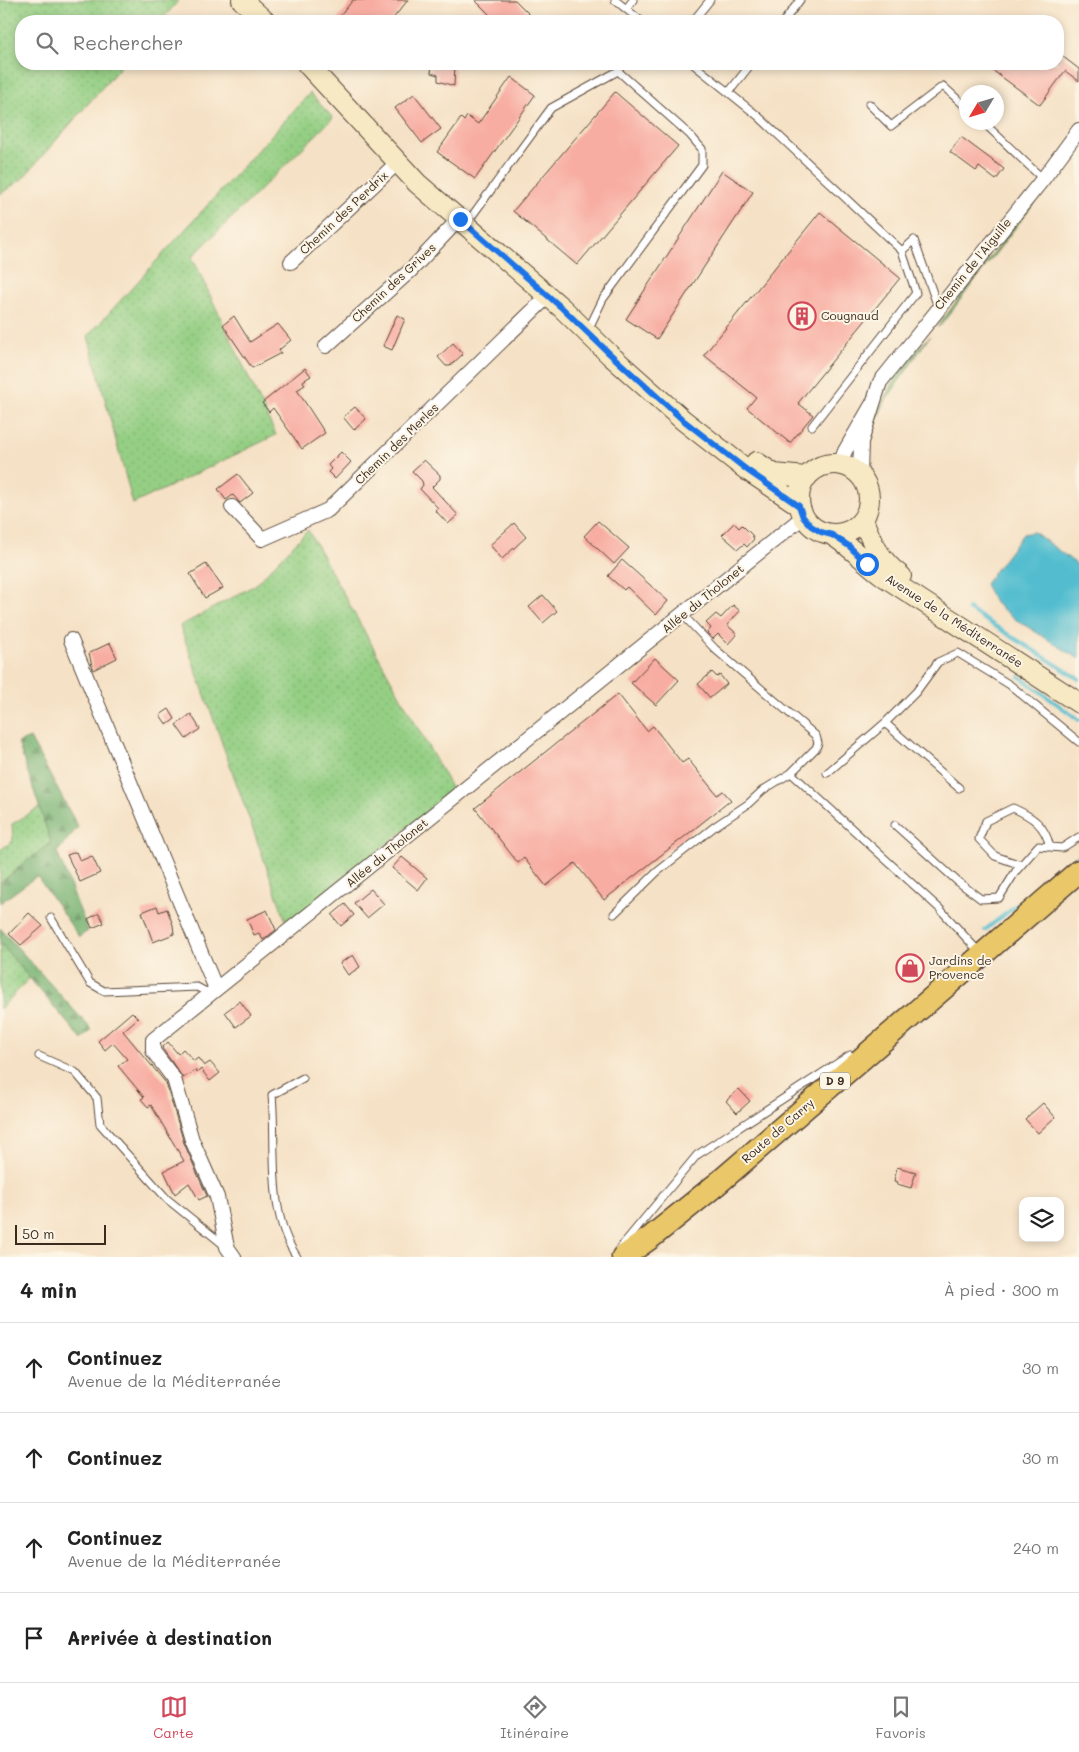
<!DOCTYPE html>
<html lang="fr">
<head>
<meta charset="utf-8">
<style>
	:root { --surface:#fff; --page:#f2f2f2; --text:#222; --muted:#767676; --line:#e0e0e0; --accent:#d1495b }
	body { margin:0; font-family:Mali,sans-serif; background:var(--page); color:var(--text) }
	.controls { position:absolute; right:15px; bottom:15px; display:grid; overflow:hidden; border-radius:10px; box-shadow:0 2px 8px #0003 }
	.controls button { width:45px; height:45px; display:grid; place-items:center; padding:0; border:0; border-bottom:1px solid var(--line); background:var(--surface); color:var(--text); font:25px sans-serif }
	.compass { position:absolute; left:959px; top:85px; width:45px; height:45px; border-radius:50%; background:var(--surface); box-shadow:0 2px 8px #0003; rotate:232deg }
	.scale { position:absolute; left:15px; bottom:12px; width:91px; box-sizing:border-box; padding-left:5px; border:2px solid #3b2a1e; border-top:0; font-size:14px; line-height:18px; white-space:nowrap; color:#3b2a1e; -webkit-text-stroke:4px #fcf5e5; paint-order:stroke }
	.stop { position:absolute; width:15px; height:15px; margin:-11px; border:4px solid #1a73e8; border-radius:50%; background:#fff }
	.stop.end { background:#1a73e8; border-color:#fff; box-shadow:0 1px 5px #0008 }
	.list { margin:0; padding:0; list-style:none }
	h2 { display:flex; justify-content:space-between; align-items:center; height:65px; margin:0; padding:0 20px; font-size:21px }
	h2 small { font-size:16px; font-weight:400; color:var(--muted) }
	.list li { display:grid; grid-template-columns:32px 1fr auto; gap:15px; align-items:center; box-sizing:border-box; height:90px; padding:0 20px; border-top:1px solid var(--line) }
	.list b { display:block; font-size:19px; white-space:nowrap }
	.list p { margin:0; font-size:16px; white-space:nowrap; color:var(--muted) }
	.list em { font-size:16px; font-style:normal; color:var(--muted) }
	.icon { flex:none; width:28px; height:28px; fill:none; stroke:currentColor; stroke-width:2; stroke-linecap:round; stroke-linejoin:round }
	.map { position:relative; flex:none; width:1079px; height:1257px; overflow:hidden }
	.search { position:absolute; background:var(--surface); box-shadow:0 2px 8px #0003; left:15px; right:15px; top:15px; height:55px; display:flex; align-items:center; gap:12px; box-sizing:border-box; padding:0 18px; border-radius:20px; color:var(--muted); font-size:19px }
	.sheet { height:425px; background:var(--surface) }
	nav { display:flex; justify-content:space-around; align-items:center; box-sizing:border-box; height:70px; border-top:1px solid var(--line); background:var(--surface); font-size:14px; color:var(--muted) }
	nav a { display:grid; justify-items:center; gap:2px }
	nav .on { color:var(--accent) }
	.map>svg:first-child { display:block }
	.grass { fill:url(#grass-dots); stroke:#687c51 }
	.forest { fill:url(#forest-firs); stroke:#596e48 }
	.water { fill:#53bdcf; stroke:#477476 }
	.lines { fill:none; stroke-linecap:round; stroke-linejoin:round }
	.stream { stroke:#53bdcf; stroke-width:4 }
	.building { fill:#f8ada2 }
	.service-casing { stroke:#574537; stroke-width:9 }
	.minor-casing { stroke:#574537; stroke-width:16 }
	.secondary-casing { stroke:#574537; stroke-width:22 }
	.primary-casing { stroke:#574537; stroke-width:25 }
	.service { stroke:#fff; stroke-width:7 }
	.minor { stroke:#fff; stroke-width:14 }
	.secondary { stroke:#f7e9c3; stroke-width:20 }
	.primary { stroke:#eac769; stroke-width:22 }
	.route { stroke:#1a73e8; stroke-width:6 }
	.labels { text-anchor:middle; stroke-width:4; stroke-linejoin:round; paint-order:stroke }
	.shield { fill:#fcf5e5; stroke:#75675a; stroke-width:1 }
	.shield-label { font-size:11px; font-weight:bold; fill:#3b2a1e }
	.street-label { font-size:12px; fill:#3b2a1e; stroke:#fcf5e5 }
	.poi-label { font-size:12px; fill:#3b2a1e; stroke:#fcf5e5; text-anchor:start }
</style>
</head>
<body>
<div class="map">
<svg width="1079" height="1257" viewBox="0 0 1079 1257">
	<defs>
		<pattern id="grass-dots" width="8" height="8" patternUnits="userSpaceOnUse" patternTransform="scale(1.25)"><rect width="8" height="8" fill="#94cf84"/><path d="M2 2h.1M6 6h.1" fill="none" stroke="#80b272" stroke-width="1.8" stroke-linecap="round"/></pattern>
		<pattern id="forest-firs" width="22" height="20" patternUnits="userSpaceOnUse" patternTransform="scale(1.25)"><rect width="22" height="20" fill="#77b272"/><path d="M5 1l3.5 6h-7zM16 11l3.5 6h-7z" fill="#63915d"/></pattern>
	</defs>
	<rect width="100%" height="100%" fill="#fcf5e5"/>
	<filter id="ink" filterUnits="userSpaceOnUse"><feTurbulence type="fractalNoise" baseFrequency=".02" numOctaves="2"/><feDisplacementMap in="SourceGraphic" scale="10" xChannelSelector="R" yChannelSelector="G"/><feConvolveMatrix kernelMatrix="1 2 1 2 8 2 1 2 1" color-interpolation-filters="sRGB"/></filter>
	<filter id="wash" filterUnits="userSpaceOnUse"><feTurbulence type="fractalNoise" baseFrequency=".0096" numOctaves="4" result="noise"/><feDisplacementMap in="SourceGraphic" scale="20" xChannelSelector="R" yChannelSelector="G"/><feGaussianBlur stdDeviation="1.12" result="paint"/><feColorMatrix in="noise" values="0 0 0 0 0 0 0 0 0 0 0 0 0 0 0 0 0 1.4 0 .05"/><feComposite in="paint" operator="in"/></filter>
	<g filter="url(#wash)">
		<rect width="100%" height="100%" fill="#f5e1c5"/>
		<path class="grass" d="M 0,0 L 179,0 L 161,21 L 21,21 L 21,64 L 123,64 L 22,179 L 0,194 Z
			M 310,93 L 333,118 L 192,257 L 276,435 L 133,504 L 88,336 Z
			M 308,530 L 453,791 L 287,924 L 180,626 L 255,585 Z
			M 40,807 L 51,842 L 0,883 L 0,850 L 13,841 L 12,824 Z
			M 0,943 L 30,978 L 0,1009 Z"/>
		<path class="forest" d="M 1073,152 L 941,325 L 937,327 L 1067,156 Z
			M 930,336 L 886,400 L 877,419 L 868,448 L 865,448 C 876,406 899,367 930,336 Z
			M 30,738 L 78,827 L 57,852 L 88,931 L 79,937 L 37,876 L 0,903 L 0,883 L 51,842 L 18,743 Z
			M 0,928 L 92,1030 L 82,1040 L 0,943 Z"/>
		<path class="water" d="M 1034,532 L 1079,566 L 1079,659 L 1015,619 L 995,603 L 985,584 L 1023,534 Z"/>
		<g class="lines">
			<path class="stream" d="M 968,609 L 1079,679
				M 1020,677 L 1079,720
				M 985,930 L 1079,856"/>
		</g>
		<g id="blocks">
			<path class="building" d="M 353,0 L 408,0 L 391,21 L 336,21 Z
				M 475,0 L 515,0 L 536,21 L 496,21 Z
				M 1058,53 L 1079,69 L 1079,81 L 1065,71 L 1040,105 L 984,64 L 1058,64 Z
				M 432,64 L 455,64 L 454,86 L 438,81 L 438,75 L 431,73 Z
				M 511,77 L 535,95 L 475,179 L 437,152 L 461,118 L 464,121 L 467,116 L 478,124 Z
				M 615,92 L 678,146 L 577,265 L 513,211 Z
				M 414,94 L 441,129 L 422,143 L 395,108 Z
				M 961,137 L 1004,169 L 996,180 L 979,167 L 976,171 L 950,152 Z
				M 722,171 L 753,192 L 657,339 L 626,319 Z
				M 820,212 L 900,278 L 798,403 L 813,415 L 790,443 L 747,408 L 756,397 L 704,355 Z
				M 397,315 L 405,319 L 392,350 L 383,346 Z
				M 234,316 L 250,342 L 278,324 L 291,340 L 279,350 L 281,353 L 252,368 L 223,325 Z
				M 453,343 L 463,354 L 450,366 L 446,366 L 438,357 Z
				M 305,368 L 311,376 L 303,381 L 305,385 L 297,390 L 325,433 L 302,449 L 273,408 L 269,412 L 262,403 Z
				M 355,407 L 366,419 L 354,430 L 343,417 Z
				M 341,452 L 351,462 L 335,479 L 328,472 L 331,469 L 328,465 Z
				M 424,460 L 440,475 L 440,479 L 432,487 L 458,515 L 448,524 L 435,510 L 438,508 L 420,489 L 423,485 L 422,481 L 412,471 Z
				M 238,474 L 253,493 L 240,503 L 233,495 L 226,500 L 218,489 Z
				M 598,521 L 629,548 L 614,564 L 584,536 Z
				M 514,523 L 526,537 L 502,559 L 490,545 Z
				M 734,523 L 739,528 L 742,525 L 752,535 L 754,539 L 747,547 L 744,544 L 738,549 L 722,535 Z
				M 622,560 L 668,601 L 656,615 L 627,587 L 624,590 L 608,576 Z
				M 206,564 L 223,588 L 205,598 L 190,574 Z
				M 543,595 L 557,611 L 543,623 L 529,607 Z
				M 733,605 L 740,611 L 727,625 L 737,634 L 728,644 L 718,634 L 713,639 L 707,633 L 711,628 L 706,623 L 716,614 L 721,618 Z
				M 110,643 L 117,658 L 93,670 L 89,653 Z
				M 655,658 L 679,680 L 656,705 L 631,683 Z
				M 712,672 L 717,677 L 720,675 L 727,684 L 710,698 L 698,684 Z
				M 618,694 L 647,731 L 653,726 L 682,763 L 688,759 L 717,795 L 723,791 L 731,800 L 604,900 L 575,863 L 546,886 L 524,858 L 518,863 L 475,808 Z
				M 169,709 L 175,719 L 167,725 L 160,715 Z
				M 191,714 L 200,729 L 186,739 L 176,725 Z
				M 76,852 L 80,861 L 92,856 L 100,873 L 80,882 L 67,855 Z
				M 402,857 L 427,878 L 418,890 L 392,868 Z
				M 371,889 L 384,904 L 367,918 L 354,903 Z
				M 345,904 L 354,915 L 341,926 L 332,915 Z
				M 157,906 L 159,912 L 167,909 L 173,925 L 174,934 L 153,942 L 142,912 Z
				M 267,910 L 276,930 L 263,940 L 259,933 L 254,935 L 247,919 Z
				M 29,913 L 43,926 L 21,945 L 9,934 Z
				M 99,913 L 104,923 L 92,928 L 88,919 Z
				M 353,955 L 360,967 L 348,975 L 340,963 Z
				M 240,1001 L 251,1016 L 236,1027 L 225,1012 Z
				M 132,1012 L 138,1018 L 123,1031 L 166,1083 L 184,1143 L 207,1196 L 199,1200 L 189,1183 L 175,1194 L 164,1171 L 184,1161 L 151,1105 L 148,1107 L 141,1099 L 144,1097 L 118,1066 L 127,1059 L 113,1043 L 105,1050 L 98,1041 Z
				M 168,1042 L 178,1054 L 183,1049 L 194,1061 L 198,1058 L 204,1066 L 210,1062 L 220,1073 L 210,1081 L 201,1069 L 197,1073 L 195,1070 L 183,1078 L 162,1048 Z
				M 739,1089 L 750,1101 L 737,1113 L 726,1101 Z
				M 1043,1103 L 1055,1117 L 1038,1133 L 1025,1119 Z
				M 897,1167 L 916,1172 L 911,1188 L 897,1184 L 898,1182 L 894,1181 Z"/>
		</g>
	</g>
	<g filter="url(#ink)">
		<use href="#blocks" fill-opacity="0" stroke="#574537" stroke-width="1"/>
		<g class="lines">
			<g class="service-casing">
				<path id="service" d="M 615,0 L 641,21
					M 626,9 L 633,0
					M 693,21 L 710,0
					M 784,21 L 800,0
					M 693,64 L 758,116 L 902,251
					M 729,92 L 751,64
					M 869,104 L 891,126 L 943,86 L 966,107
					M 983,122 L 1043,179
					M 466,224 L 551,108 L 618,71 L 690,135 L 702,149 L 702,165 L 603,299 L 589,328
					M 812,426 L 916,293 L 902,251 L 914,240 L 938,307
					M 683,615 L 715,649 L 816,736 L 818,743 L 816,748 L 791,773 L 940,909 L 979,952
					M 827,773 L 885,723
					M 959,788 L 885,723 L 916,692 L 938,662 L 958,653 L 1010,685 L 1079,742
					M 895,825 L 957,881 L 981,899 L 999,898 L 1016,871 L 1038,846 L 1062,848 L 1079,837
					M 1021,865 L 995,856 L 979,839 L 986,821 L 1013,808 C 1033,817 1045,825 1050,847
					M 614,914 L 657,872 L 714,827 L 748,804 L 763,790 L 791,773
					M 51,918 L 90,983 L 104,991 L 197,987 L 210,994
					M 39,1056 L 75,1072 L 97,1098 L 100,1124 L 167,1199 L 224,1245
					M 620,1248 L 697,1155 L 850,1055
					M 297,1257 C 266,1212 277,1147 272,1095 L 303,1078"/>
			</g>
			<g class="minor-casing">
				<path id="minor" d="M 291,262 L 397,163
					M 326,346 L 411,270 L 459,219
					M 874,401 L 880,382 L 1043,179 L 1079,130
					M 840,464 L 845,451 L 874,401 L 861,442 L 860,475
					M 232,507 L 262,539 L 328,510 L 548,296
					M 71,640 L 216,989
					M 234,1257 L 227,1247 L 217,1197 L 192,1140 L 174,1079 L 153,1051 L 153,1040 L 803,517"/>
			</g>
			<g class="secondary-casing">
				<path id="secondary" d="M 242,0 L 265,21
					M 307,64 L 417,183 L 562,308 L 610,355 L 683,420 L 747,470 L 799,505
					M 756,462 L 774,474 L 806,477
					M799 499a35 35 0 1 1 70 0a35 35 0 1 1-70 0Z
					M 863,519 C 871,542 881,562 901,576
					M 832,535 C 852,547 866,564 885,577 L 1079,703"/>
			</g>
			<g class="primary-casing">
				<path id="primary" d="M 623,1257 L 650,1238 L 717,1184 L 1079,871"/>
			</g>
			<use href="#service" class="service"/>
			<use href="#minor" class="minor"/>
			<use href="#secondary" class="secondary"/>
			<use href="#primary" class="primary"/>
		</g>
	</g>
	<g class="lines" filter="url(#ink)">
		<path class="route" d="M 460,219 L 562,308 L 610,354 L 683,420 L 747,470 L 799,506 L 803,517 L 811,526 L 821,532 L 832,535 L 849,546 L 867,564"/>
	</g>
	<defs>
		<g id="building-ring" transform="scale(1.4375)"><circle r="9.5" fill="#fcf5e5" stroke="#d1495b" stroke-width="1.5"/><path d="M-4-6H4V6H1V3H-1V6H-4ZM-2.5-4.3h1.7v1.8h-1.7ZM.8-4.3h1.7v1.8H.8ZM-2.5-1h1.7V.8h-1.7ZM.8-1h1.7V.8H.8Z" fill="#d1495b"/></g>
		<g id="shop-ring" transform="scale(1.4375)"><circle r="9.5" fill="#fcf5e5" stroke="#d1495b" stroke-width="1.5"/><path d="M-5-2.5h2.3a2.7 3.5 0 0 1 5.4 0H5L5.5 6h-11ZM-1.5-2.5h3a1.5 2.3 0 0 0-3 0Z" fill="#d1495b"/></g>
	</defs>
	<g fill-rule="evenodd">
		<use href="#building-ring" x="802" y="316"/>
		<use href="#shop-ring" x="910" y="968"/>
	</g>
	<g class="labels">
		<rect class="shield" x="820" y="1072.5" width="30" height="17" rx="4"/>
		<g class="shield-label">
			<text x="835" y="1085">D 9</text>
		</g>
		<g class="street-label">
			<text transform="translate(344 213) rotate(-43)" y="4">Chemin des Perdrix</text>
			<text transform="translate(973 264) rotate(-51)" y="4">Chemin de l'Aiguille</text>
			<text transform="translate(394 283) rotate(-43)" y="4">Chemin des Grives</text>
			<text transform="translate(397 444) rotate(-44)" y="4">Chemin des Merles</text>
			<text transform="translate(703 599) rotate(-39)" y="4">Allée du Tholonet</text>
			<text transform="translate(954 621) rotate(33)" y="4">Avenue de la Méditerranée</text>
			<text transform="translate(387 853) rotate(-39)" y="4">Allée du Tholonet</text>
			<text transform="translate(778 1131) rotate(-41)" y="4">Route de Carry</text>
		</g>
		<g class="poi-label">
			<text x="821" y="320">Cougnaud</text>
			<text x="929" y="965">Jardins de<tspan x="929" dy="14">Provence</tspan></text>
		</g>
	</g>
</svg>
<div class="controls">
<button><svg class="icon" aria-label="layers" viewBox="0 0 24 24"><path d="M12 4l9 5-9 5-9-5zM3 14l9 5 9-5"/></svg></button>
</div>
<svg class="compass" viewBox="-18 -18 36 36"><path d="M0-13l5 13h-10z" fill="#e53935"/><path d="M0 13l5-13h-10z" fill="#767676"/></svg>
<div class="scale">50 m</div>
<div class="stop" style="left:867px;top:564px"></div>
<div class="stop end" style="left:460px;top:219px"></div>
<div class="search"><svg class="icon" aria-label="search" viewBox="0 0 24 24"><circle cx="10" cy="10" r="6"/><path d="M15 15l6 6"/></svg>Rechercher</div>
</div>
<section class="sheet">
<h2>4 min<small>À pied · 300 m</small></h2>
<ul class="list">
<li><svg class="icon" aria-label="ahead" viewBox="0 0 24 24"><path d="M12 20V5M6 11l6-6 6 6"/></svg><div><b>Continuez</b><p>Avenue de la Méditerranée</p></div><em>30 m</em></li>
<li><svg class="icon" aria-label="ahead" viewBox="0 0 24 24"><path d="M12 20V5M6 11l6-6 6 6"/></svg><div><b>Continuez</b></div><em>30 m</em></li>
<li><svg class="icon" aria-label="ahead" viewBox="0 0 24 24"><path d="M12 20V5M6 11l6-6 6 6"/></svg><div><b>Continuez</b><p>Avenue de la Méditerranée</p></div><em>240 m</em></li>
<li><svg class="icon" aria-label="arrive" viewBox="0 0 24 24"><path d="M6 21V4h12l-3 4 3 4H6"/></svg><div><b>Arrivée à destination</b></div></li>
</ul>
</section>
<nav>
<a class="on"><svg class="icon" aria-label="map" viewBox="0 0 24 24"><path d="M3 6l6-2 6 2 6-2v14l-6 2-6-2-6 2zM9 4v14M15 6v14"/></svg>Carte</a>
<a><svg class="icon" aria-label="directions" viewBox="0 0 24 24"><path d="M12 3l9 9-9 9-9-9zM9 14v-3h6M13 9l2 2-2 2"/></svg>Itinéraire</a>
<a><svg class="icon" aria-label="saved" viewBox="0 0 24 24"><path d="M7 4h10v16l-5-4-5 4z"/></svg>Favoris</a>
</nav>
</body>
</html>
